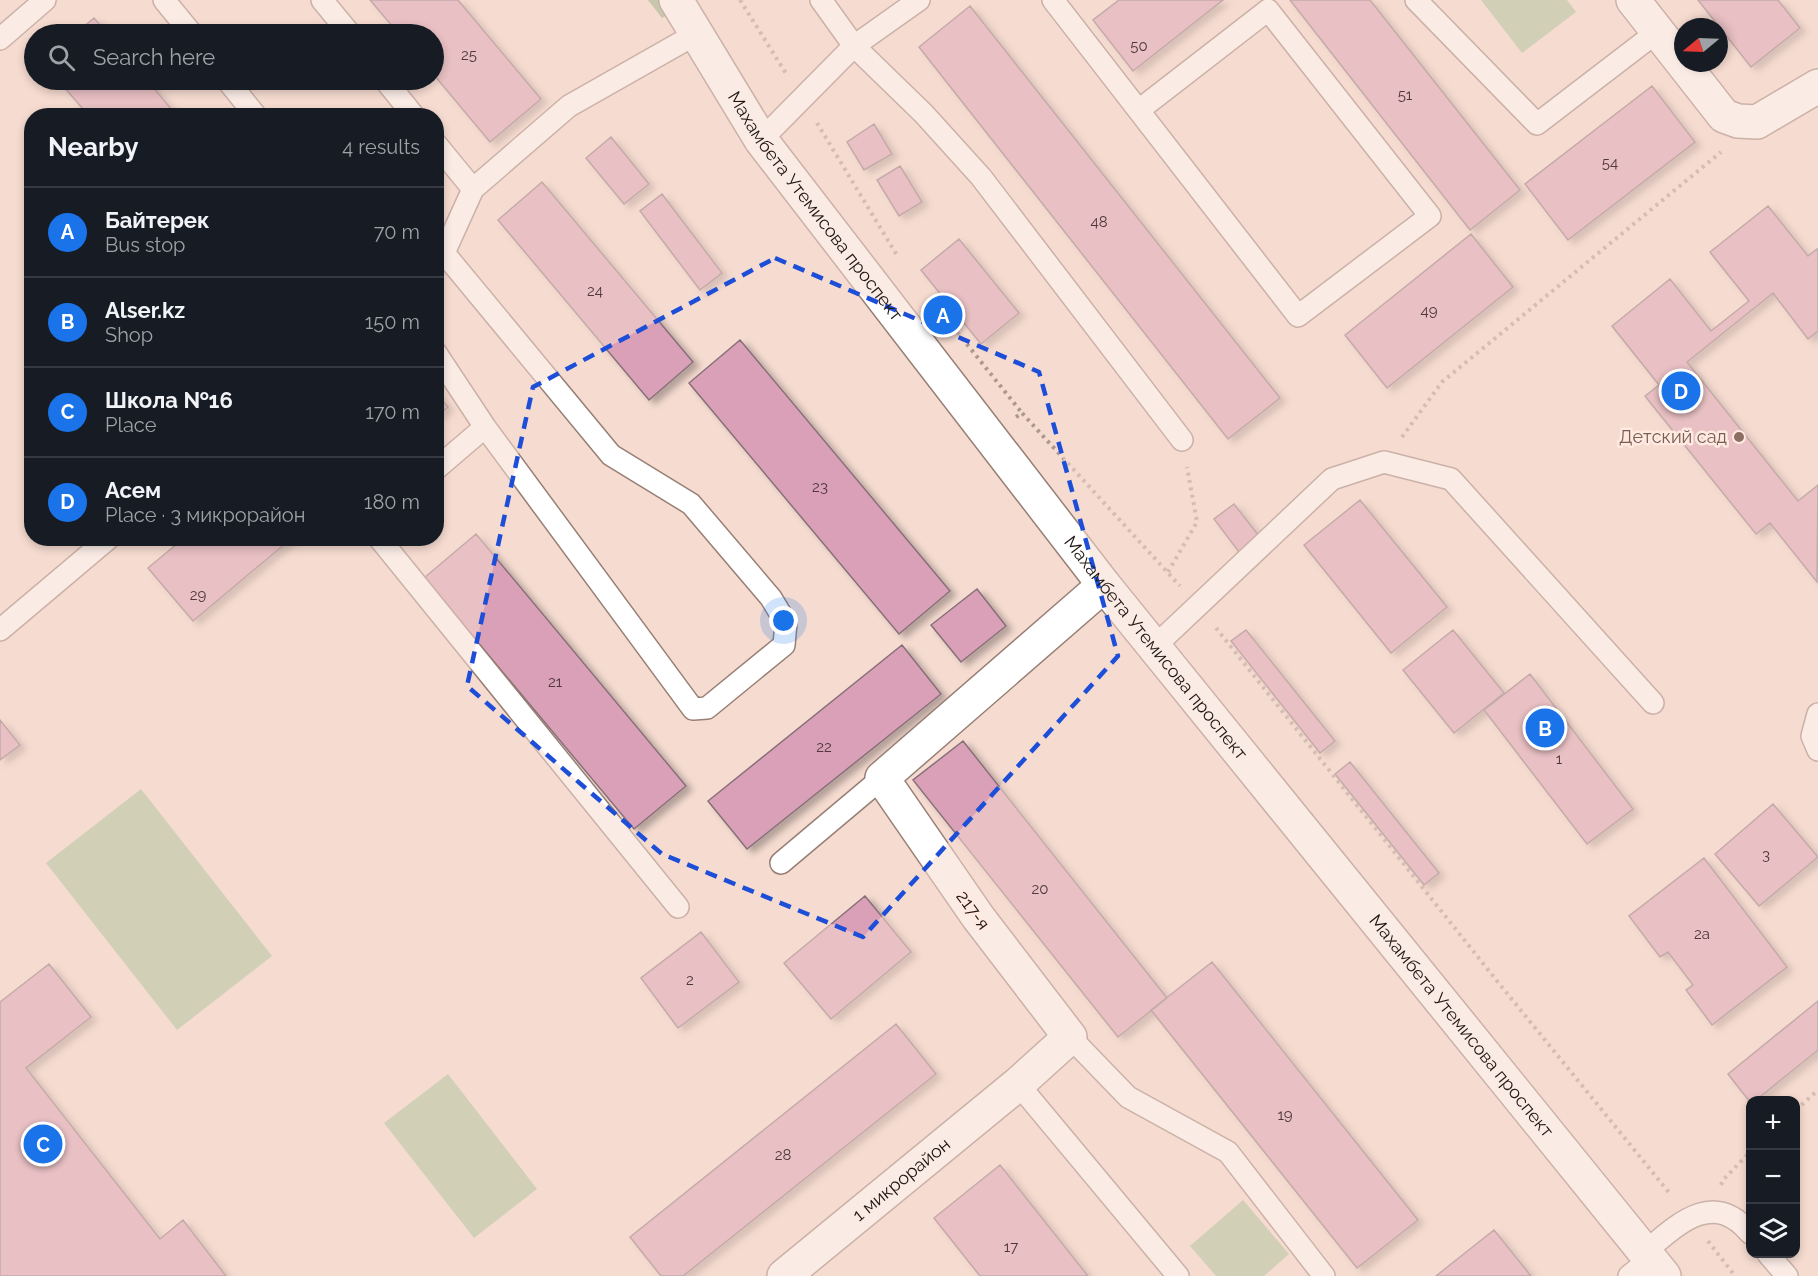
<!DOCTYPE html>
<html lang="en">
<head>
<meta charset="utf-8">
<style>
	:root { --surface:#171b24; --page:#20242c; --text:#f1f3f6; --muted:#9ea1a6; --line:#363941; --accent:#1a73e8 }
	body { margin:0; font-family:Raleway,sans-serif; background:var(--page); color:var(--text) }
	.controls { position:absolute; right:18px; bottom:18px; display:grid; overflow:hidden; border-radius:12px; box-shadow:0 3px 9px #0003 }
	.controls button { width:54px; height:54px; display:grid; place-items:center; padding:0; border:0; border-bottom:2px solid var(--line); background:var(--surface); color:var(--text); font:30px sans-serif }
	.compass { position:absolute; left:1674px; top:18px; width:54px; height:54px; border-radius:50%; background:var(--surface); box-shadow:0 3px 9px #0003; rotate:251deg }
	.you { position:absolute; left:784px; top:621px; width:21px; height:21px; margin:-15px; border:4px solid #fff; border-radius:50%; background:#1a73e8; box-shadow:0 0 0 9px #1a73e833 }
	.badge { display:grid; place-items:center; width:39px; height:39px; border-radius:50%; background:var(--accent); color:#fff; font-size:20px; font-weight:700 }
	.pin { position:absolute; translate:-50% -50%; border:3px solid #fff; box-shadow:0 2px 6px #0006 }
	.list { margin:0; padding:0; list-style:none }
	h2 { display:flex; justify-content:space-between; align-items:center; height:78px; margin:0; padding:0 24px; font-size:26px }
	h2 small { font-size:20px; font-weight:400; color:var(--muted) }
	.list li { display:grid; grid-template-columns:39px 1fr auto; gap:18px; align-items:center; box-sizing:border-box; height:90px; padding:0 24px; border-top:2px solid var(--line) }
	.list b { display:block; font-size:22px; white-space:nowrap }
	.list p { margin:0; font-size:20px; white-space:nowrap; color:var(--muted) }
	.list em { font-size:20px; font-style:normal; color:var(--muted) }
	.icon { flex:none; width:33px; height:33px; fill:none; stroke:currentColor; stroke-width:2; stroke-linecap:round; stroke-linejoin:round }
	.map { position:relative; flex:none; width:1818px; height:1276px; overflow:hidden }
	.search { position:absolute; background:var(--surface); box-shadow:0 3px 9px #0003; left:24px; top:24px; width:420px; height:66px; display:flex; align-items:center; gap:15px; box-sizing:border-box; padding:0 21px; border-radius:33px; color:var(--muted); font-size:22px }
	.panel { position:absolute; background:var(--surface); box-shadow:0 3px 9px #0003; left:24px; top:108px; width:420px; height:438px; border-radius:24px }
	.map>svg:first-child { display:block }
	.green { fill:#a5c499 }
	.forest { fill:#8eaf82 }
	.building { fill:#d9a0b7; stroke:#887079; stroke-width:1.5; filter:url(#shadow) }
	.lines { fill:none; stroke-linecap:round; stroke-linejoin:round }
	.service-casing { stroke:#977f75; stroke-width:24 }
	.minor-casing { stroke:#977f75; stroke-width:36 }
	.tertiary-casing { stroke:#977f75; stroke-width:36 }
	.path { stroke:#ad9990; stroke-width:4; stroke-dasharray:3 4.5; stroke-linecap:butt }
	.service { stroke:#fff; stroke-width:21 }
	.minor { stroke:#fff; stroke-width:33 }
	.tertiary { stroke:#fff; stroke-width:33 }
	.marked { fill:none; stroke:#1d4ed8; stroke-width:4.5; stroke-dasharray:12 8; stroke-linejoin:round }
	.education-dot { fill:#8d6e63; stroke:#ffe9e0; stroke-width:2 }
	.labels { text-anchor:middle; stroke-width:5; stroke-linejoin:round; paint-order:stroke }
	.number-label { font-size:15px; fill:#4e383b }
	.street-label { font-size:18px; fill:#1f1612; stroke:#ffe9e0 }
	.education-label { font-size:18px; fill:#785e54; stroke:#ffe9e0; text-anchor:end }
</style>
</head>
<body>
<div class="map">
<svg width="1818" height="1276" viewBox="0 0 1818 1276">
	<defs>
		<filter id="shadow"><feDropShadow dx="6" dy="4" stdDeviation="3" flood-color="#0004"/></filter>
	</defs>
	<rect width="100%" height="100%" fill="#f5dbd0"/>
	<path class="green" d="M 1481,0 L 1567,0 L 1576,12 L 1522,53 Z
		M 141,789 L 272,956 L 177,1030 L 46,863 Z
		M 448,1074 L 537,1189 L 474,1238 L 384,1123 Z
		M 1243,1200 L 1289,1254 L 1264,1276 L 1216,1276 L 1190,1246 Z"/>
	<path class="forest" d="M 648,0 L 663,0 L 671,13 L 662,18 Z"/>
	<path class="building" d="M 370,0 L 458,0 L 541,99 L 490,142 L 434,75 L 434,34 L 399,34 Z
		M 1119,0 L 1223,0 L 1133,71 L 1093,20 Z
		M 1290,0 L 1370,0 L 1520,190 L 1470,230 Z
		M 1698,0 L 1778,0 L 1800,28 L 1751,67 Z
		M 970,6 L 1280,398 L 1228,439 L 919,47 Z
		M 94,18 L 108,34 L 75,34 Z
		M 58,80 L 147,80 L 177,116 L 89,116 Z
		M 1652,86 L 1695,142 L 1568,240 L 1525,184 Z
		M 874,124 L 892,154 L 864,170 L 847,142 Z
		M 611,137 L 649,184 L 624,204 L 586,158 Z
		M 900,166 L 922,202 L 899,216 L 877,180 Z
		M 542,182 L 693,362 L 649,400 L 498,220 Z
		M 662,194 L 722,273 L 700,290 L 640,211 Z
		M 1768,206 L 1808,256 L 1817,249 L 1818,251 L 1818,331 L 1808,339 L 1773,293 L 1687,362 L 1798,501 L 1818,485 L 1817,582 L 1770,523 L 1756,534 L 1645,396 L 1659,385 L 1612,326 L 1670,279 L 1711,331 L 1749,301 L 1710,252 Z
		M 1471,234 L 1513,287 L 1387,388 L 1345,335 Z
		M 959,239 L 1019,313 L 981,344 L 921,270 Z
		M 740,340 L 950,591 L 899,634 L 689,383 Z
		M 436,393 L 448,407 L 436,417 Z
		M 1360,500 L 1447,607 L 1391,653 L 1304,545 Z
		M 1234,504 L 1259,536 L 1239,552 L 1214,519 Z
		M 476,534 L 686,786 L 634,829 L 424,578 Z
		M 184,538 L 292,538 L 193,621 L 148,568 Z
		M 977,589 L 1006,626 L 961,662 L 931,625 Z
		M 1246,630 L 1335,741 L 1320,753 L 1231,641 Z
		M 1453,630 L 1504,693 L 1454,733 L 1403,670 Z
		M 902,645 L 941,694 L 747,849 L 708,801 Z
		M 1530,674 L 1633,809 L 1587,844 L 1484,710 Z
		M 0,720 L 20,745 L 0,760 Z
		M 963,741 L 1167,998 L 1118,1037 L 913,780 Z
		M 1350,762 L 1439,873 L 1424,885 L 1335,774 Z
		M 1773,804 L 1818,857 L 1759,906 L 1715,854 Z
		M 1704,858 L 1787,967 L 1712,1025 L 1686,990 L 1693,985 L 1668,952 L 1660,957 L 1629,916 Z
		M 865,896 L 911,952 L 831,1019 L 784,963 Z
		M 701,932 L 739,982 L 678,1028 L 641,978 Z
		M 1212,962 L 1418,1220 L 1357,1268 L 1151,1010 Z
		M 49,964 L 91,1017 L 26,1068 L 160,1239 L 183,1220 L 226,1276 L 0,1276 L 0,1002 Z
		M 49,964 L 91,1017 L 26,1068 L 160,1239 L 183,1220 L 226,1276 L 0,1276 L 0,1002 Z
		M 1818,1001 L 1818,1050 L 1756,1100 L 1750,1100 L 1750,1102 L 1728,1074 Z
		M 896,1024 L 936,1074 L 683,1276 L 661,1276 L 630,1237 Z
		M 1000,1165 L 1088,1276 L 980,1276 L 934,1218 Z
		M 1494,1230 L 1531,1276 L 1436,1276 Z"/>
	<g class="lines">
		<g class="service-casing">
			<path id="service" d="M 164,0 L 192,34
				M 322,0 L 350,34
				M 821,0 L 854,46 L 924,114 L 981,177 L 1182,440
				M 1053,0 L 1298,316 L 1430,216 L 1268,10 L 1139,110
				M 1416,0 L 1537,124 L 1657,32
				M 0,39 L 45,0
				M 227,80 L 256,116
				M 385,80 L 414,116
				M 761,140 L 854,46 L 919,0
				M 436,144 L 473,189
				M 436,260 L 444,253 L 473,189 L 569,106 L 696,34
				M 436,353 L 485,427 L 693,709 L 707,708 L 784,645 L 786,623 L 771,598 L 691,504 L 611,455 L 444,253
				M 436,469 L 485,427
				M 379,538 L 678,907
				M 0,630 L 109,538
				M 1154,647 L 1332,479 L 1384,462 L 1451,479 L 1653,703
				M 1818,714 L 1812,736 L 1818,750
				M 781,863 L 882,778
				M 1070,1037 L 1128,1097 L 1228,1152 L 1324,1276
				M 1018,1084 L 1178,1276
				M 1645,1252 C 1678,1224 1713,1189 1750,1233
				M 1768,1254 L 1787,1276
				M 1629,1276 L 1650,1259"/>
		</g>
		<g class="minor-casing">
			<g id="minor">
				<path d="M 1633,0 L 1724,116 L 1738,121 L 1757,122 L 1818,86"/>
				<path id="s1" d="M 784,1276 L 1018,1084 L 1070,1037 L 978,917 L 882,778 L 1104,585"/>
			</g>
		</g>
		<g class="tertiary-casing">
			<g id="tertiary">
				<path id="s2" d="M 676,0 L 761,140 L 1104,585 L 1664,1276"/>
			</g>
		</g>
		<path class="path" d="M 740,0 L 787,75
			M 817,123 L 898,257
			M 934,303 L 1022,413
			M 1016,417 L 1022,413 L 1180,586
			M 1402,437 L 1442,382 L 1721,152
			M 1168,572 L 1197,522 L 1187,467
			M 1216,628 L 1497,981 L 1671,1195
			M 1796,1110 L 1818,1090
			M 1721,1185 L 1723,1180 L 1750,1152
			M 1708,1241 L 1735,1276"/>
		<use href="#service" class="service"/>
		<use href="#minor" class="minor"/>
		<use href="#tertiary" class="tertiary"/>
	</g>
	<path d="M0 0H1818V1276H0ZM 775,258 L 1039,372 L 1118,656 L 863,937 L 662,854 L 467,686 L 533,387 Z" fill="#f5dbd0" fill-opacity=".55" fill-rule="evenodd"/>
	<path class="marked" d="M 775,258 L 1039,372 L 1118,656 L 863,937 L 662,854 L 467,686 L 533,387 Z"/>
	<circle class="education-dot" cx="1739" cy="437" r="6"/>
	<g class="labels">
		<g class="number-label">
			<text x="1139" y="51">50</text>
			<text x="469" y="60">25</text>
			<text x="1405" y="100">51</text>
			<text x="1610" y="168">54</text>
			<text x="1099" y="227">48</text>
			<text x="595" y="296">24</text>
			<text x="1429" y="316">49</text>
			<text x="820" y="492">23</text>
			<text x="198" y="600">29</text>
			<text x="555" y="687">21</text>
			<text x="824" y="752">22</text>
			<text x="1559" y="764">1</text>
			<text x="1766" y="860">3</text>
			<text x="1040" y="894">20</text>
			<text x="1702" y="939">2а</text>
			<text x="690" y="985">2</text>
			<text x="1285" y="1120">19</text>
			<text x="783" y="1160">28</text>
			<text x="1011" y="1252">17</text>
		</g>
		<g class="street-label">
			<text dy="6" stroke="none"><textPath href="#s2" startOffset="249">Махамбета Утемисова проспект</textPath></text>
			<text dy="6" stroke="none"><textPath href="#s2" startOffset="807">Махамбета Утемисова проспект</textPath></text>
			<text transform="translate(973 910) rotate(54)" y="6">217-я</text>
			<text dy="6" stroke="none"><textPath href="#s2" startOffset="1293">Махамбета Утемисова проспект</textPath></text>
			<text dy="6" stroke="none"><textPath href="#s1" startOffset="152">1 микрорайон</textPath></text>
		</g>
		<g class="education-label">
			<text x="1727" y="443">Детский сад</text>
		</g>
	</g>
</svg>
<div class="controls">
<button>+</button>
<button>−</button>
<button><svg class="icon" aria-label="layers" viewBox="0 0 24 24"><path d="M12 4l9 5-9 5-9-5zM3 14l9 5 9-5"/></svg></button>
</div>
<svg class="compass" viewBox="-18 -18 36 36"><path d="M0-13l5 13h-10z" fill="#e53935"/><path d="M0 13l5-13h-10z" fill="#9ea1a6"/></svg>
<div class="you"></div>
<div class="pin badge" style="left:943px;top:315px">A</div>
<div class="pin badge" style="left:1545px;top:728px">B</div>
<div class="pin badge" style="left:43px;top:1144px">C</div>
<div class="pin badge" style="left:1681px;top:391px">D</div>
<div class="search"><svg class="icon" aria-label="search" viewBox="0 0 24 24"><circle cx="10" cy="10" r="6"/><path d="M15 15l6 6"/></svg>Search here</div>
<section class="panel">
<h2>Nearby<small>4 results</small></h2>
<ul class="list">
<li><span class="badge">A</span><div><b>Байтерек</b><p>Bus stop</p></div><em>70 m</em></li>
<li><span class="badge">B</span><div><b>Alser.kz</b><p>Shop</p></div><em>150 m</em></li>
<li><span class="badge">C</span><div><b>Школа №16</b><p>Place</p></div><em>170 m</em></li>
<li><span class="badge">D</span><div><b>Асем</b><p>Place · 3 микрорайон</p></div><em>180 m</em></li>
</ul>
</section>
</div>
</body>
</html>
